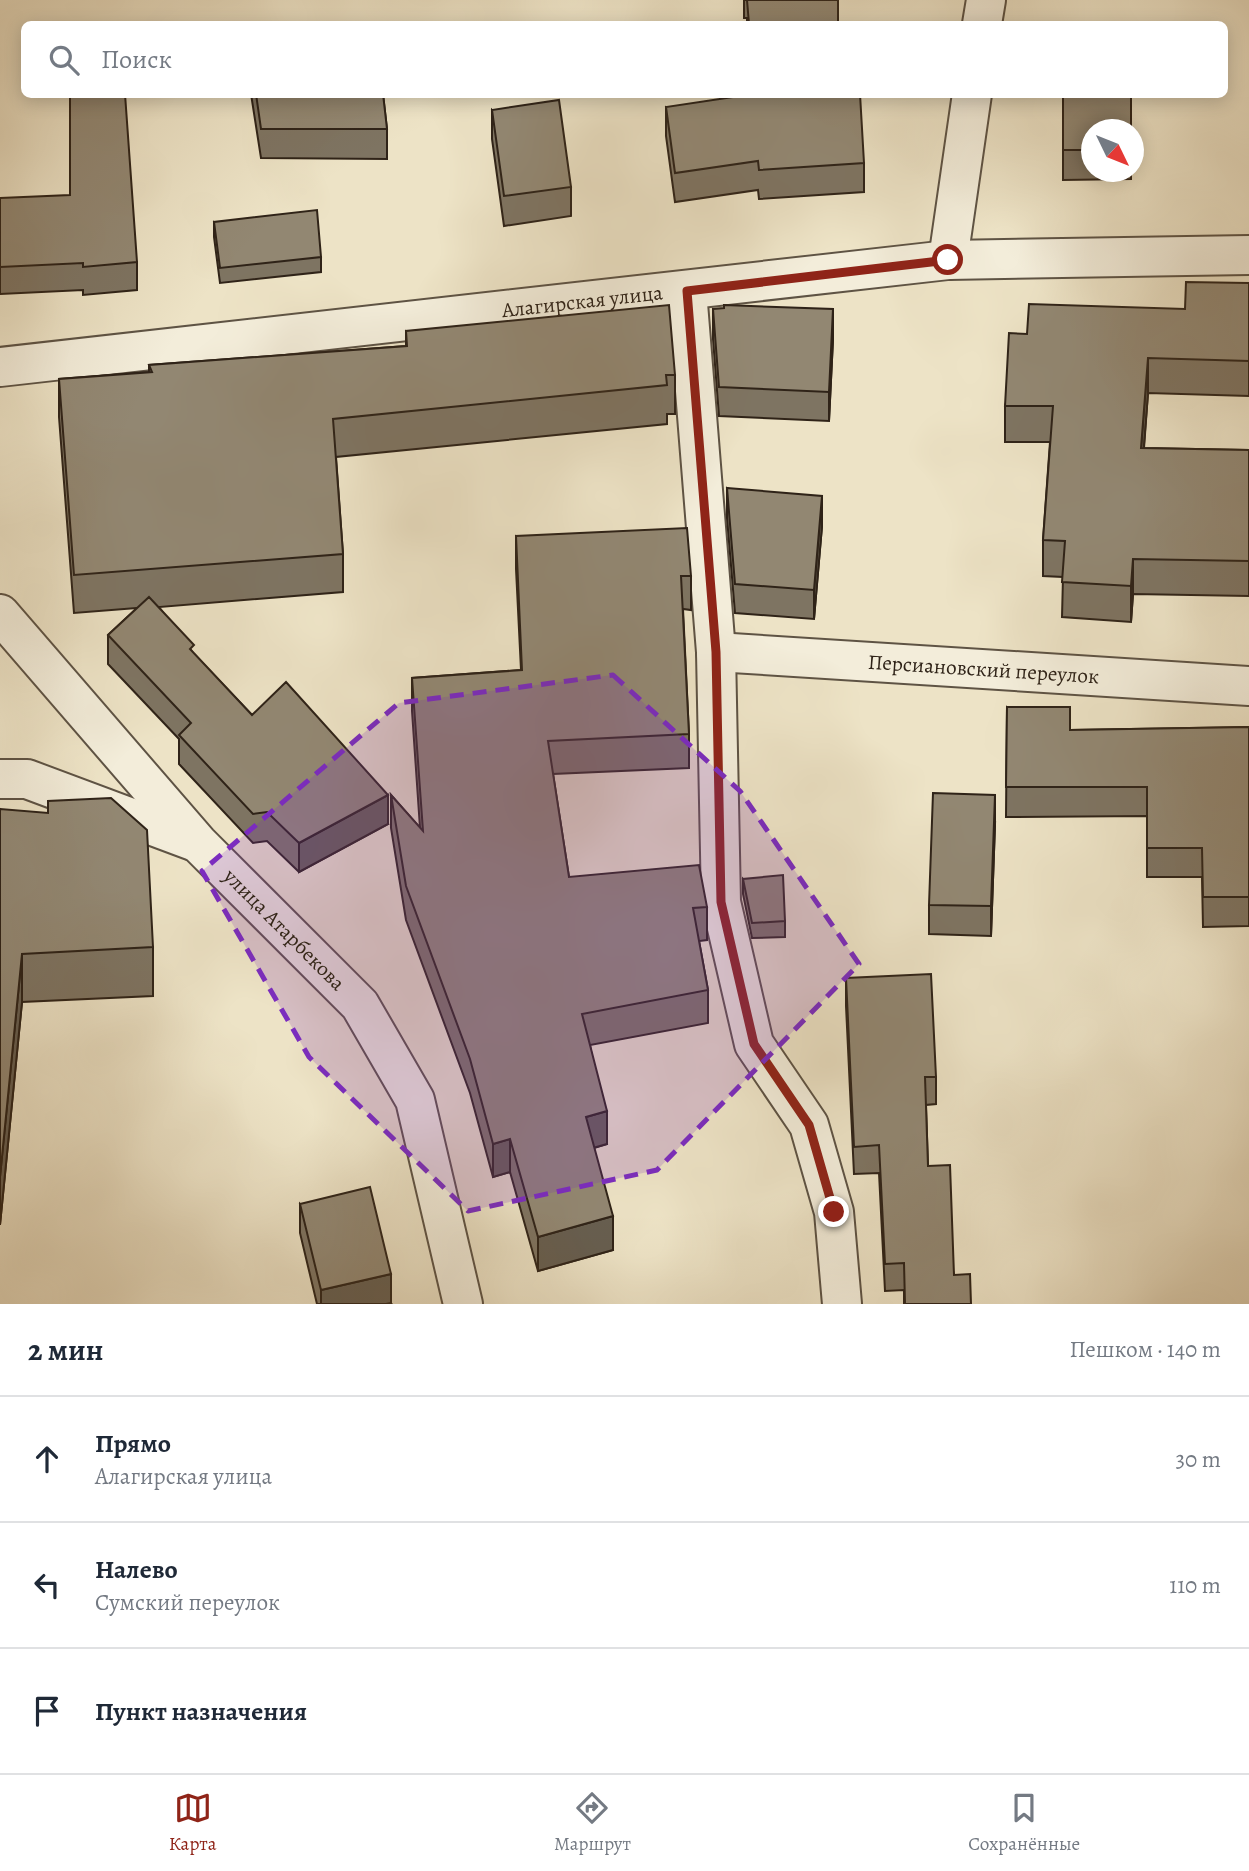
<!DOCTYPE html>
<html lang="ru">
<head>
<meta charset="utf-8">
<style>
	:root { --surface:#fff; --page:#f6f6f7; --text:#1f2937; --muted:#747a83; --line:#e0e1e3; --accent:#8f2418 }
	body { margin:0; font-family:Alegreya,serif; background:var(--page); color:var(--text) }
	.compass { position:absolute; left:1081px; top:119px; width:63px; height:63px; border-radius:50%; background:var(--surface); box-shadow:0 4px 18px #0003; rotate:133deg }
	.stop { position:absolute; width:21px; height:21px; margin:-16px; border:5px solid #8f2418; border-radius:50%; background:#fff }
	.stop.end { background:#8f2418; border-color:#fff; box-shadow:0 2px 7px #0008 }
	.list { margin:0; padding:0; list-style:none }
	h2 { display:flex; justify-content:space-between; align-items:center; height:91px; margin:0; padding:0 28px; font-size:30px }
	h2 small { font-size:23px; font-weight:400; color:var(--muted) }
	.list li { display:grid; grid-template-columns:46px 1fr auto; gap:21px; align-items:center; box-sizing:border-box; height:126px; padding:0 28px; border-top:2px solid var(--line) }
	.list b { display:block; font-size:26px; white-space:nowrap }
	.list p { margin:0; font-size:23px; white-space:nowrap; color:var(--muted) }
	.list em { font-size:23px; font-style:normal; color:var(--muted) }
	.icon { flex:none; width:38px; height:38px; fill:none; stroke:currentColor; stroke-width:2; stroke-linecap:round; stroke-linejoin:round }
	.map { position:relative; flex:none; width:1249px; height:1304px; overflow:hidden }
	.search { position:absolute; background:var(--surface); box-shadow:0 4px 18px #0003; left:21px; right:21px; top:21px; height:77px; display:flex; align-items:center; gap:18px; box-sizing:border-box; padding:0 24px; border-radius:10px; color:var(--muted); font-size:26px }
	.sheet { height:469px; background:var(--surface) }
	nav { display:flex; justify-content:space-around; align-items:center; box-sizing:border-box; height:98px; border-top:2px solid var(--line); background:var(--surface); font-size:19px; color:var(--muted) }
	nav a { display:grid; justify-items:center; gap:4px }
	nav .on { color:var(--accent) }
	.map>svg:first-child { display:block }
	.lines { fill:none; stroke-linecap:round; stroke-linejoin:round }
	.minor-casing { stroke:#5e5344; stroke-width:42 }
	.minor { stroke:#f3edda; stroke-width:38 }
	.wall { fill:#7e7462; stroke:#2f2318; stroke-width:2 }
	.shaded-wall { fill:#665e50; stroke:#2f2318; stroke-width:2 }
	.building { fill:#928772; stroke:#2f2318; stroke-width:2 }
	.route { stroke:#8f2418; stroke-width:9 }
	.marked { fill:#7b2cbf; fill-opacity:0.2; stroke:#7b2cbf; stroke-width:5; stroke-dasharray:14 9; stroke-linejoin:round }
	.labels { text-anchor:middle; stroke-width:7; stroke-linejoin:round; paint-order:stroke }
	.street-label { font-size:21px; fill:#2f2318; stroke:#f3edda }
</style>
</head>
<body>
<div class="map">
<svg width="1249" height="1304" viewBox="0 0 1249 1304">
	<rect width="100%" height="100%" fill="#ede3c6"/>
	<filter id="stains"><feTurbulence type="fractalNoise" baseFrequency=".00286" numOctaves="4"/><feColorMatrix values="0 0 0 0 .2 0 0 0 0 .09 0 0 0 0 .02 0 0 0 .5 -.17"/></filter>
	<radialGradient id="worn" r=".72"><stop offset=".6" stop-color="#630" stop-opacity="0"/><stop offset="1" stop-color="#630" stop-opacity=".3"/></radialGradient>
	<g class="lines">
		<g class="minor-casing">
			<g id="minor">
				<path d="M 982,24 L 986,0"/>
				<path d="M 948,260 L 972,94"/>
				<path d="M 687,291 L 716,652 L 721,902 L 754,1044 L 809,1125 L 834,1212 L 842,1304"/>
				<path id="s1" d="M 0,367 L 948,260 L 1249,255"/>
				<path id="s2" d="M 0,614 L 198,843 L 360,1005 L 415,1100 L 463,1304"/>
				<path id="s3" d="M 716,652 L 1249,686"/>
				<path d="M 0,779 L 27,779 L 193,841"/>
			</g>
		</g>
		<use href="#minor" class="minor"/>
	</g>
	<path class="wall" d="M 744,0 L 838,0 L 838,24 L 747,24 L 747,18 L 744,18 Z
		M 251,94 L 383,94 L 387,129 L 387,159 L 261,158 Z
		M 1063,94 L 1091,130 L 1091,172 L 1131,172 L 1131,179 L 1063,180 Z
		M 666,107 L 864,163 L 864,192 L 759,199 L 758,190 L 675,202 L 666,136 Z
		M 492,110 L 571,187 L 571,216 L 504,226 L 492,139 Z
		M 0,198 L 137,262 L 137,290 L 83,295 L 83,290 L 0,294 Z
		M 214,222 L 321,257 L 321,272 L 220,283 L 214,237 Z
		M 1249,283 L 1249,396 L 1148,393 L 1144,448 L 1249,450 L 1249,596 L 1133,594 L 1131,622 L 1062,617 L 1063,577 L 1043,576 L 1043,540 L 1050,442 L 1005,442 L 1005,406 L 1027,334 L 1185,309 Z
		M 713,309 L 833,339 L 829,421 L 719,416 L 713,339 Z
		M 406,331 L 675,375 L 675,414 L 667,414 L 667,424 L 336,457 L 343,554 L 343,592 L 159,607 L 194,654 L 252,715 L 388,824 L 299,872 L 267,841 L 253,843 L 179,764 L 179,739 L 108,664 L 108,635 L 137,608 L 74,613 L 59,417 L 59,379 L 149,372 L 149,365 L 406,346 Z
		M 727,488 L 822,526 L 814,619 L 735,613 L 727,518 Z
		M 516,536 L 691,576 L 691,610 L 683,609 L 689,734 L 689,768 L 553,774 L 569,877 L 707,907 L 707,940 L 699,941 L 708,990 L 708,1023 L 590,1045 L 607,1144 L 594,1148 L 613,1250 L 538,1271 L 510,1172 L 493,1177 L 470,1093 L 406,920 L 391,828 L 391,795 L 420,828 L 412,711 L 412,678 L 521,670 L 516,569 Z
		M 1007,707 L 1070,730 L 1249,727 L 1249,926 L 1203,927 L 1202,877 L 1147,877 L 1147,816 L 1006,817 Z
		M 0,809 L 153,947 L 153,996 L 22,1002 L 0,1225 Z
		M 995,824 L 991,936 L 929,934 L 929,905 Z
		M 743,879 L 785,921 L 785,937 L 752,938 L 743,894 Z
		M 846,978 L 936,1077 L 936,1104 L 926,1105 L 928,1166 L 954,1275 L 971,1304 L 904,1304 L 904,1290 L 885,1291 L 879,1173 L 854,1174 L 846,1006 Z
		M 300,1204 L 391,1303 L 386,1304 L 317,1304 L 300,1233 Z"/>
	<path class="shaded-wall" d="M 833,309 L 833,339 L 829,421 L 829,392 Z
		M 1148,358 L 1148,393 L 1141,483 L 1141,448 Z
		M 822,496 L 822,526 L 814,619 L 814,590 Z
		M 1133,559 L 1133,594 L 1131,622 L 1131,586 Z
		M 388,795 L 388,824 L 299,872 L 299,843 Z
		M 995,795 L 995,824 L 991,936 L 991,906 Z
		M 22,954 L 22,1002 L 0,1225 L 0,1177 Z
		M 607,1111 L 607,1144 L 586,1150 L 586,1117 Z
		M 510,1139 L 510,1172 L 493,1177 L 493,1144 Z
		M 613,1216 L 613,1250 L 538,1271 L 538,1237 Z
		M 391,1274 L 391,1303 L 386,1304 L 321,1304 L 321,1290 Z"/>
	<path class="building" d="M 747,0 L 838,0 L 838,24 L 749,24 Z
		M 70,94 L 125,94 L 137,262 L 83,267 L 83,263 L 0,267 L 0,198 L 70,195 Z
		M 256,94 L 383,94 L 387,129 L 261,129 Z
		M 753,94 L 860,94 L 864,163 L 759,170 L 758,161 L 675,173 L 666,107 Z
		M 1063,94 L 1131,94 L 1131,130 L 1091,130 L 1091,150 L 1063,150 Z
		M 559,100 L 571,187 L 504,196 L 492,110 Z
		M 317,210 L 321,257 L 220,268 L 214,222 Z
		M 1186,282 L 1249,283 L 1249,361 L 1148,358 L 1141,448 L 1249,450 L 1249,561 L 1133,559 L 1131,586 L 1062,582 L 1065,541 L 1043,540 L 1053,406 L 1005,406 L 1009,333 L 1027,334 L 1029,304 L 1185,309 Z
		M 669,305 L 675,375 L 666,375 L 667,385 L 333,419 L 343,554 L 74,575 L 59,379 L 152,372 L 149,365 L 407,346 L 406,331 Z
		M 724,305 L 833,309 L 829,392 L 719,387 L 713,309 L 724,308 Z
		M 727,488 L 822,496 L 814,590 L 735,584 Z
		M 687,528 L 691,576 L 681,576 L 689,734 L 548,741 L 569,877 L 699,865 L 707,907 L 693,908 L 708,990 L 582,1014 L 607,1111 L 586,1117 L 613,1216 L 538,1237 L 510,1139 L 493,1144 L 470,1059 L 406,886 L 391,795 L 423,831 L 412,678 L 522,670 L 516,536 Z
		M 149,597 L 194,645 L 190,649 L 252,715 L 286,682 L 388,795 L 299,843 L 267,812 L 253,814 L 179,735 L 191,723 L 108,635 Z
		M 1007,707 L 1070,707 L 1070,730 L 1249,727 L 1249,897 L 1203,897 L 1202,848 L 1147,848 L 1147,787 L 1006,787 Z
		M 933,793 L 995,795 L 991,906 L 929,905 Z
		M 111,798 L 147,830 L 153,947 L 22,954 L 0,1177 L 0,809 L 48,813 L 48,801 Z
		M 783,875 L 785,921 L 752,923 L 743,879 Z
		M 931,974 L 936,1077 L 925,1077 L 928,1166 L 950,1165 L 954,1275 L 970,1274 L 971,1304 L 905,1304 L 904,1263 L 885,1264 L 879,1145 L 854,1147 L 846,978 Z
		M 370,1187 L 391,1274 L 321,1290 L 300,1204 Z"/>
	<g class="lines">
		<path class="route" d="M 834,1212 L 809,1125 L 754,1044 L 721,902 L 716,652 L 687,291 L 948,260"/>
	</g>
	<path class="marked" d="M 613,675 L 740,791 L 859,964 L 657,1170 L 468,1211 L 309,1057 L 202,871 L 399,703 Z"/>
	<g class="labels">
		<g class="street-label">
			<text dy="7" stroke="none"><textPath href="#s1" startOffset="586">Алагирская улица</textPath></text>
			<text dy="7" stroke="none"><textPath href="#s3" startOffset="268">Персиановский переулок</textPath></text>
			<text dy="7" stroke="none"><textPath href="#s2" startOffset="425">улица Атарбекова</textPath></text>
		</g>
	</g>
	<rect width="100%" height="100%" filter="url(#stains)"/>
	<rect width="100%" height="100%" fill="url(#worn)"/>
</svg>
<svg class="compass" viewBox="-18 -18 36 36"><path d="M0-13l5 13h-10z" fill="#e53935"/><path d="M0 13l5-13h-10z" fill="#747a83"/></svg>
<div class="stop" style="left:948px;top:260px"></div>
<div class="stop end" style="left:834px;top:1212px"></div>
<div class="search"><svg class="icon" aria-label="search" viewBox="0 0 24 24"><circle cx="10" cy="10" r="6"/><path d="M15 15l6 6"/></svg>Поиск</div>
</div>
<section class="sheet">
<h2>2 мин<small>Пешком · 140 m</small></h2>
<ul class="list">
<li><svg class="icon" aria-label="ahead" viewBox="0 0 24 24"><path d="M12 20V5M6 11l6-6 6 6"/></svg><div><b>Прямо</b><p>Алагирская улица</p></div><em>30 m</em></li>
<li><svg class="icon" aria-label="left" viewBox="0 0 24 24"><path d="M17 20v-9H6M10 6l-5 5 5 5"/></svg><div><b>Налево</b><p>Сумский переулок</p></div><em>110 m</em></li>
<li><svg class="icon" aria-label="arrive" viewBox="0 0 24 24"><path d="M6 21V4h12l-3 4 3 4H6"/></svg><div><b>Пункт назначения</b></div></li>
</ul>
</section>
<nav>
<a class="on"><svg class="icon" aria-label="map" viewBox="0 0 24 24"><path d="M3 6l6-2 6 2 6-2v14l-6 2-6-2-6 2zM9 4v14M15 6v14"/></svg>Карта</a>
<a><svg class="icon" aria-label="directions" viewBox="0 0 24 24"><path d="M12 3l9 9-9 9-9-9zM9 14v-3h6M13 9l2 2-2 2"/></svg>Маршрут</a>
<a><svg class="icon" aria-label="saved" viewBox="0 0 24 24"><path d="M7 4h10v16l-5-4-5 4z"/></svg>Сохранённые</a>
</nav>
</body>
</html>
